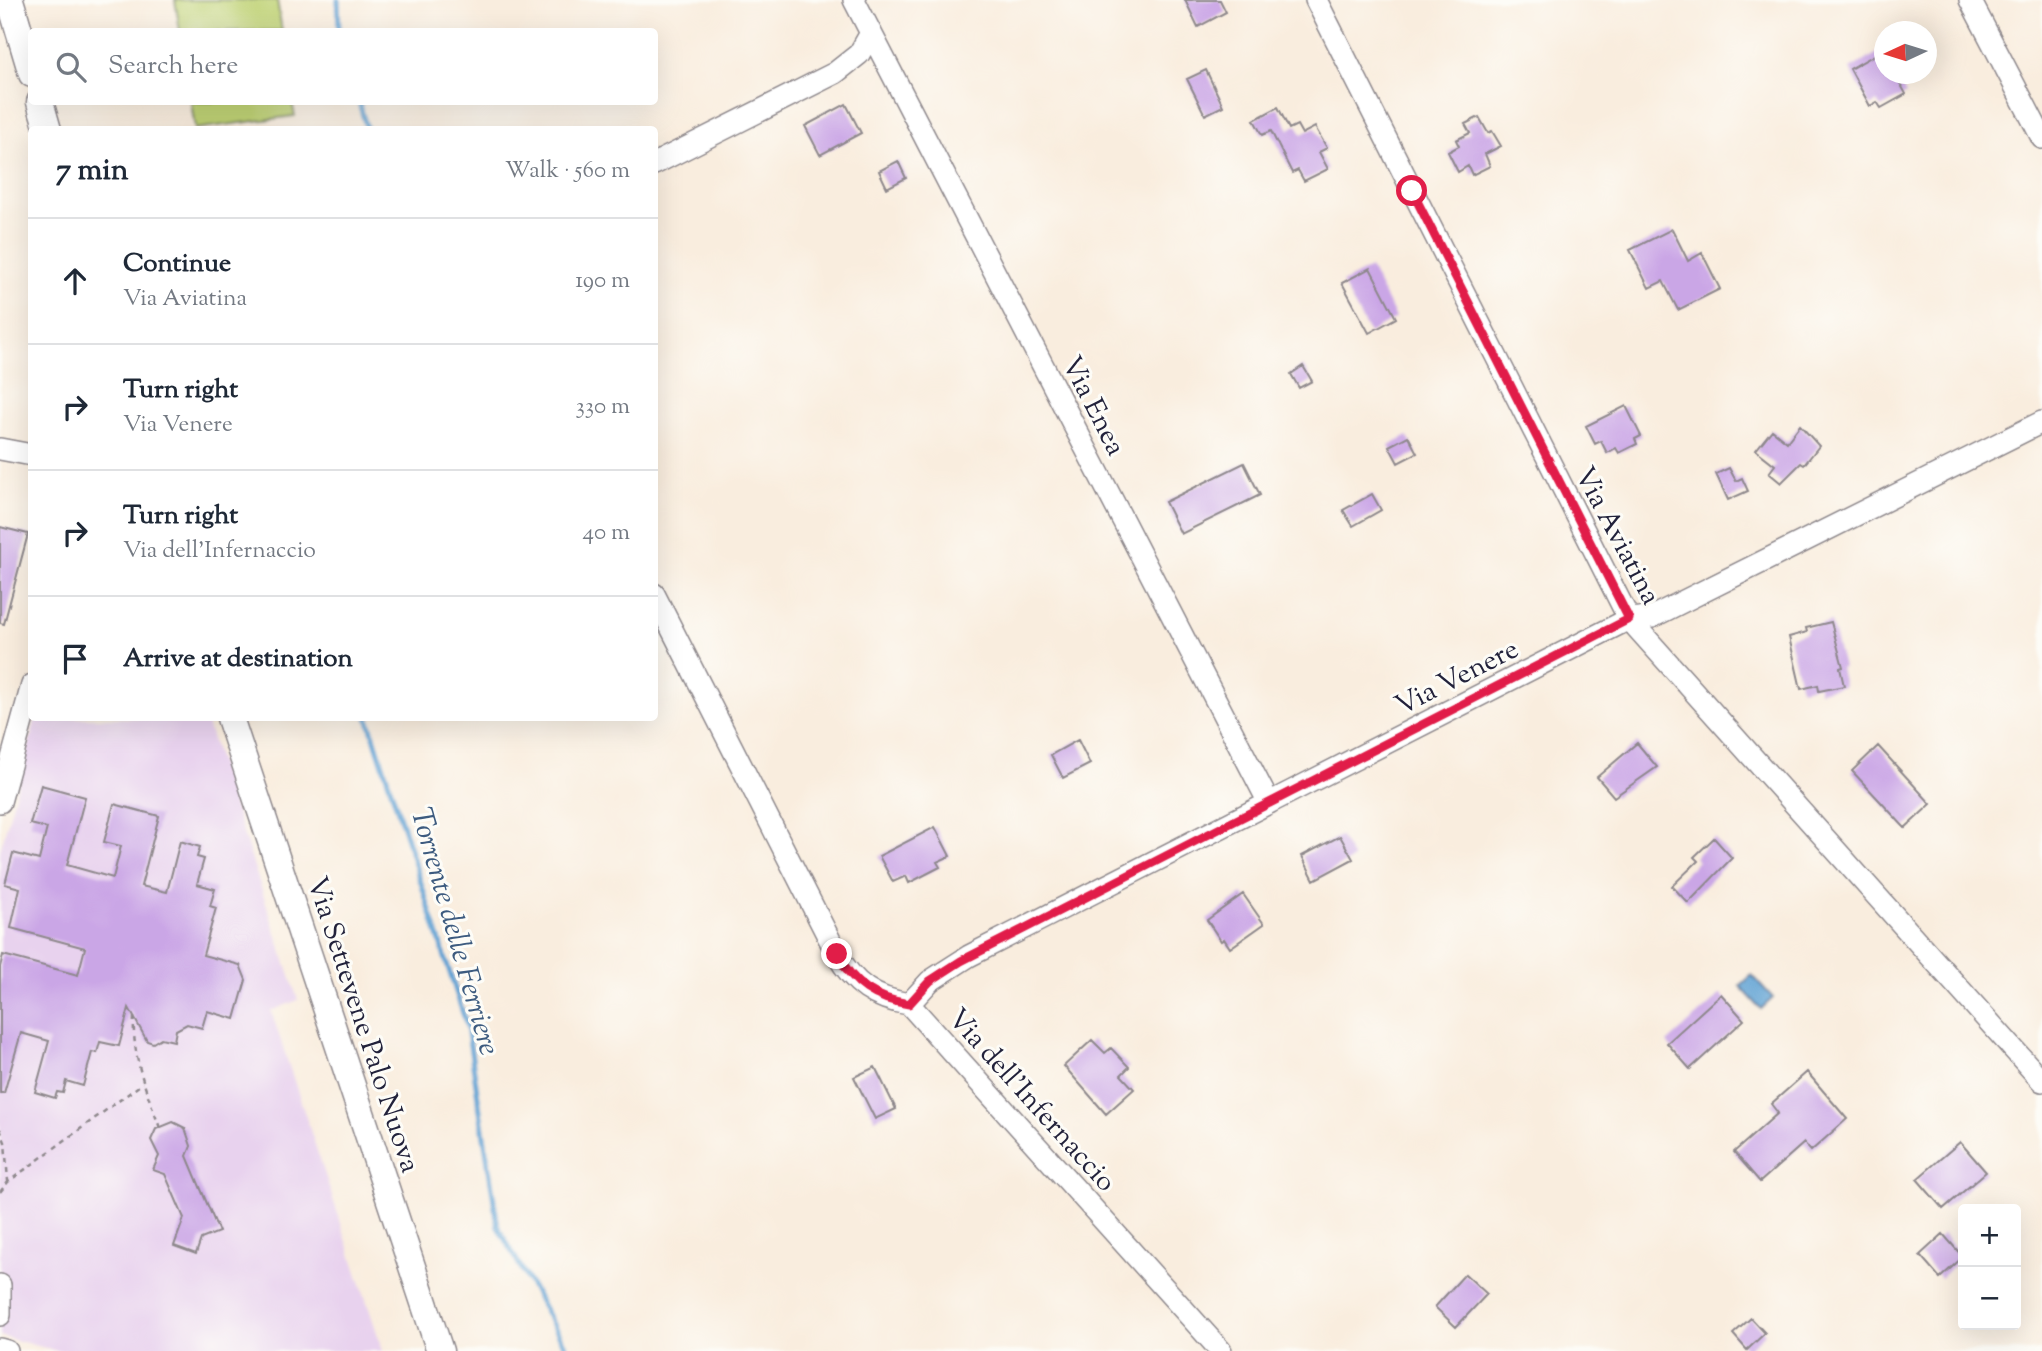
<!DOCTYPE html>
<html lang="en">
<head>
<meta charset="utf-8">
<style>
	:root { --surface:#fff; --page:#f2f2f3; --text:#1f2937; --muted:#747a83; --line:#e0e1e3 }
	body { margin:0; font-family:"Sorts Mill Goudy",serif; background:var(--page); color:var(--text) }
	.controls { position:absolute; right:21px; bottom:21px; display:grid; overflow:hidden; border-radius:7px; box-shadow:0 7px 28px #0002 }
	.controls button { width:63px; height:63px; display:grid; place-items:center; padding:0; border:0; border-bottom:2px solid var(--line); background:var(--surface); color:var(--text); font:35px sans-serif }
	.compass { position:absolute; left:1874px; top:21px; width:63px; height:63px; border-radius:50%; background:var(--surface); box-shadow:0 7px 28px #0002; rotate:266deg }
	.stop { position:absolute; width:21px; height:21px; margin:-16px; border:5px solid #e11d48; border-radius:50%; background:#fff }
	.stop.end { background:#e11d48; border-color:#fff; box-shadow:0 2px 7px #0008 }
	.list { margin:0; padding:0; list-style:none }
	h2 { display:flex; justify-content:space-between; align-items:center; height:91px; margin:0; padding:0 28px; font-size:30px }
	h2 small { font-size:23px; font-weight:400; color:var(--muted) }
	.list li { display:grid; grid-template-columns:46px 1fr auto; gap:21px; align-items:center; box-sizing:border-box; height:126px; padding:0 28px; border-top:2px solid var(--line) }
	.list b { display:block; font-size:26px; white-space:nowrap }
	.list p { margin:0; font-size:23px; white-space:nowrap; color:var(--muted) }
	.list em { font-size:23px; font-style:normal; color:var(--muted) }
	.icon { flex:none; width:38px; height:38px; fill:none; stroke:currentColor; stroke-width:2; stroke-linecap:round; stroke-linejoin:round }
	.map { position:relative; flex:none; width:2042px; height:1351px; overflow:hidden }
	.search { position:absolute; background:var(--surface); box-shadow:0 7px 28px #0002; left:28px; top:28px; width:630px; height:77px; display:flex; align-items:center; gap:18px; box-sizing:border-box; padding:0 24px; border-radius:7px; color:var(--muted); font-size:26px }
	.panel { position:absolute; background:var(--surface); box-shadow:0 7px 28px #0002; left:28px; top:126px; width:630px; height:595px; border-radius:7px }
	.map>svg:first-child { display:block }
	.built { fill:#e8d2ee }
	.green { fill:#bfd275; stroke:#707a58; stroke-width:2 }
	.water { fill:#5fa1d3; stroke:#406287; stroke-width:2 }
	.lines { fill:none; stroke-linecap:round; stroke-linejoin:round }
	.stream { stroke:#5fa1d3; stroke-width:5 }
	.building { fill:#caa6e6 }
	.minor-casing { stroke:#8e888c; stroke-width:24 }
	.major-casing { stroke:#8e888c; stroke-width:29 }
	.path { stroke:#8e888c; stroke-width:2.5; stroke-dasharray:5 5; stroke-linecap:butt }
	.minor { stroke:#fff; stroke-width:21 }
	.major { stroke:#fff; stroke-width:26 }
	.route { stroke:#e11d48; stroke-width:9 }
	.labels { text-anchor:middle; stroke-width:6; stroke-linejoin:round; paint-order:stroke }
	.street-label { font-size:28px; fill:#22223b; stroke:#fdfcf7 }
	.water-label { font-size:30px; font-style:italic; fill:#3d5b7f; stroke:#fdfcf7 }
</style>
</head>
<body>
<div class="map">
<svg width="2042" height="1351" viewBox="0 0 2042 1351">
	<rect width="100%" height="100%" fill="#fdfcf7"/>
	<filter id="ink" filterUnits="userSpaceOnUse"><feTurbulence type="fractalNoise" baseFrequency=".0143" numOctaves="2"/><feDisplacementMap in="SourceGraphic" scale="14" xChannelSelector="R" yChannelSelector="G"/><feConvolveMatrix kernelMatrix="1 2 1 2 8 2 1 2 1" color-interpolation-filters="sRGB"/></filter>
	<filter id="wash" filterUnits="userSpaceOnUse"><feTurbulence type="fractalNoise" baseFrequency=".00686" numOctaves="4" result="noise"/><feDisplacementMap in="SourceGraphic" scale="28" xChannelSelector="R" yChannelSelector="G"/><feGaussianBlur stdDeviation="1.57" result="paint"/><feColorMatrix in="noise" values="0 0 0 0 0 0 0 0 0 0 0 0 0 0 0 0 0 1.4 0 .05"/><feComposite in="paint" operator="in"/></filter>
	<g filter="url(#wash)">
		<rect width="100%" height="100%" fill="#f9edde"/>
		<path class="built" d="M 36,718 L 205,718 L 298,1000 L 271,1011 L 383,1351 L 57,1351 L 0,1336 L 0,851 Z"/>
		<path class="green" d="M 175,0 L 277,0 L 282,31 L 180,31 Z
			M 191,102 L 292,102 L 295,116 L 195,129 Z"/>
		<path class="water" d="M 1752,975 L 1773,998 L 1761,1009 L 1740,986 Z"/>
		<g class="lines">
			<path class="stream" d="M 338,0 L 339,32
				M 359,102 L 367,130
				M 368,718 L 467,1026 L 498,1227 L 568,1351"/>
		</g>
		<g id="blocks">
			<path class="building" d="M 1185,0 L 1220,0 L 1226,12 L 1198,27 Z
				M 1885,49 L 1885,74 L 1895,74 L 1906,94 L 1881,108 L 1877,102 L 1870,106 L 1850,69 Z
				M 1206,70 L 1223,106 L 1205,115 L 1187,79 Z
				M 846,104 L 861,133 L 820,155 L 805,126 Z
				M 1278,107 L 1289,129 L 1297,125 L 1302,134 L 1315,127 L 1327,148 L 1319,152 L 1328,169 L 1304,181 L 1298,170 L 1292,173 L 1271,131 L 1262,135 L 1254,120 Z
				M 1479,117 L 1488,133 L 1492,131 L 1501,146 L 1485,154 L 1490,166 L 1472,175 L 1468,166 L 1458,172 L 1448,152 L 1459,146 L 1456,140 L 1470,133 L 1465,124 Z
				M 898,161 L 906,178 L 887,188 L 879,171 Z
				M 1672,229 L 1688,261 L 1702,253 L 1720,289 L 1678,310 L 1663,281 L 1649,288 L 1630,250 Z
				M 1370,268 L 1396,318 L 1369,333 L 1342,283 Z
				M 1303,366 L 1312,381 L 1299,388 L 1291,374 Z
				M 1626,406 L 1641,436 L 1635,439 L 1637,444 L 1619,453 L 1616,448 L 1607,453 L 1601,441 L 1595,444 L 1586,426 Z
				M 1800,425 L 1819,446 L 1804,465 L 1801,463 L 1781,483 L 1769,473 L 1775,465 L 1756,450 L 1772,430 L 1787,442 Z
				M 1408,436 L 1417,453 L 1398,463 L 1389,446 Z
				M 1244,463 L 1260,495 L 1181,534 L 1165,502 Z
				M 1729,468 L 1736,481 L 1742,478 L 1748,491 L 1728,500 L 1716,474 Z
				M 1372,494 L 1381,510 L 1353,526 L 1343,510 Z
				M 0,527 L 28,534 L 4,624 L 0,623 Z
				M 1831,622 L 1843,667 L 1840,668 L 1844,686 L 1819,691 L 1818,685 L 1801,689 L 1789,637 L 1807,632 L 1806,628 Z
				M 1078,740 L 1090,764 L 1063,778 L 1051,755 Z
				M 1637,743 L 1657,767 L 1614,797 L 1597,777 Z
				M 1878,746 L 1931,804 L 1905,828 L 1852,771 Z
				M 41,785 L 85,797 L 67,865 L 113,878 L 121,846 L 104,842 L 114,804 L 159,816 L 141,886 L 167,892 L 180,841 L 200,847 L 197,857 L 204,859 L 197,884 L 215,889 L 210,906 L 216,908 L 203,955 L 240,965 L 246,980 L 235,1019 L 207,1011 L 202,1028 L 187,1024 L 176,1030 L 174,1041 L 161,1038 L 153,1043 L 147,1041 L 129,1008 L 119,1046 L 100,1042 L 97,1053 L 92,1052 L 83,1086 L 66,1081 L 63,1093 L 57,1092 L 55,1098 L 35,1092 L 49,1041 L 21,1033 L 4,1093 L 0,1093 L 0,967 L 3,955 L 78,975 L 85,948 L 11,928 L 20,888 L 5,884 L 13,853 L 39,860 L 47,828 L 30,824 Z
				M 935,827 L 950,856 L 937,862 L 940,867 L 909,883 L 906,876 L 893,882 L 879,856 Z
				M 1340,836 L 1353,859 L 1314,880 L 1302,856 Z
				M 1714,838 L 1732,858 L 1688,903 L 1672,886 L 1698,861 L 1694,857 Z
				M 1243,894 L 1264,924 L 1230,948 L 1224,939 L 1221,941 L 1207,920 Z
				M 1721,994 L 1744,1020 L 1690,1069 L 1667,1043 Z
				M 1092,1040 L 1105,1053 L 1111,1048 L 1129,1067 L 1121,1075 L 1134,1089 L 1106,1114 L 1064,1066 Z
				M 875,1067 L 896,1109 L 875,1119 L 854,1077 Z
				M 1807,1072 L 1847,1119 L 1811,1151 L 1804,1143 L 1760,1182 L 1734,1152 L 1778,1113 L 1771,1104 Z
				M 173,1122 L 185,1128 L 191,1146 L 187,1156 L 219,1232 L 201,1239 L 196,1254 L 174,1246 L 184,1218 L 165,1174 L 153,1170 L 159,1156 L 151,1140 L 156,1129 Z
				M 1960,1142 L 1986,1172 L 1943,1209 L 1917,1179 Z
				M 1943,1234 L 1963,1257 L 1940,1278 L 1920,1255 Z
				M 1465,1274 L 1487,1294 L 1456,1327 L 1435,1307 Z
				M 1751,1318 L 1765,1333 L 1747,1350 L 1733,1334 Z"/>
		</g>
	</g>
	<g filter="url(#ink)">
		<use href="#blocks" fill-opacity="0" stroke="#8e888c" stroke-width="2"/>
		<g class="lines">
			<g class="minor-casing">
				<path id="minor" d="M 1316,0 L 1629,619 L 2042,1081
					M 1970,0 L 2042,138
					M 871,33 L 1269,803
					M 654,164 L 835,73 L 859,54 L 871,33 L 854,0
					M 0,449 L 32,455
					M 654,594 L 837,954 C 854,985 875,999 909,1004 L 1221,1351
					M 0,802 L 32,685
					M 909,1004 L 930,981 L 969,956 L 1629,619 L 1652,617 L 2042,422
					M 0,1285 L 0,1315
					M 0,1349 L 7,1351"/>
			</g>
			<g class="major-casing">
				<path id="major" d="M 10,0 L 32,74
					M 40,102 L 48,130
					M 230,718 L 440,1351"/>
			</g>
			<path class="path" d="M 134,1017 C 132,1058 146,1090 160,1128
				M 0,1129 L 5,1142 L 8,1181
				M 0,1192 L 8,1182 L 143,1083"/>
			<use href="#minor" class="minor"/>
			<use href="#major" class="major"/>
		</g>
	</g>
	<g class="lines" filter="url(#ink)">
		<path class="route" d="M 837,954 C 854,985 875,999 909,1004 L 930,981 L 961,961 L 1629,619 L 1412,191"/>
	</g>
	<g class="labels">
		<g class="street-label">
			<text transform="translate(1095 405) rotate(63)" y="10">Via Enea</text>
			<text transform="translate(1619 535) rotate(62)" y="10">Via Aviatina</text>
			<text transform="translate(1456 676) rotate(-27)" y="10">Via Venere</text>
			<text transform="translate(365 1024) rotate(72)" y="10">Via Settevene Palo Nuova</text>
			<text transform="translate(1033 1099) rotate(48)" y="10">Via dell'Infernaccio</text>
		</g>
		<g class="water-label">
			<text transform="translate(456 931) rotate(74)" y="10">Torrente delle Ferriere</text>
		</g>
	</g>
</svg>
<div class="controls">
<button>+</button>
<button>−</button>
</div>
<svg class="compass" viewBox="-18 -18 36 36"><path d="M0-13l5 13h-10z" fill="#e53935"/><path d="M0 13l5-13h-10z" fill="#747a83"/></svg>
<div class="stop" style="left:1412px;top:191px"></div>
<div class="stop end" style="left:837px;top:954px"></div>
<div class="search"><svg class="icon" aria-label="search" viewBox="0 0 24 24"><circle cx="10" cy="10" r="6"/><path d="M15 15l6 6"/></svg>Search here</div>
<section class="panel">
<h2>7 min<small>Walk · 560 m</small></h2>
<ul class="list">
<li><svg class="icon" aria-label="ahead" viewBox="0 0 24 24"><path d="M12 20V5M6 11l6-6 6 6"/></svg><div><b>Continue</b><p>Via Aviatina</p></div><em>190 m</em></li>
<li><svg class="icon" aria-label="right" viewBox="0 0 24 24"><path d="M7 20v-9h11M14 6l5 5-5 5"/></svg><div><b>Turn right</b><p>Via Venere</p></div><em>330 m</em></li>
<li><svg class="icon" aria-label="right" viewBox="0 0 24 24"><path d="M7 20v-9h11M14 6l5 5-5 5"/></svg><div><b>Turn right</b><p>Via dell'Infernaccio</p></div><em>40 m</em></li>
<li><svg class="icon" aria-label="arrive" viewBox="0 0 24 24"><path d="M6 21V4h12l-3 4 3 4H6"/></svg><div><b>Arrive at destination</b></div></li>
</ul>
</section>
</div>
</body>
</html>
